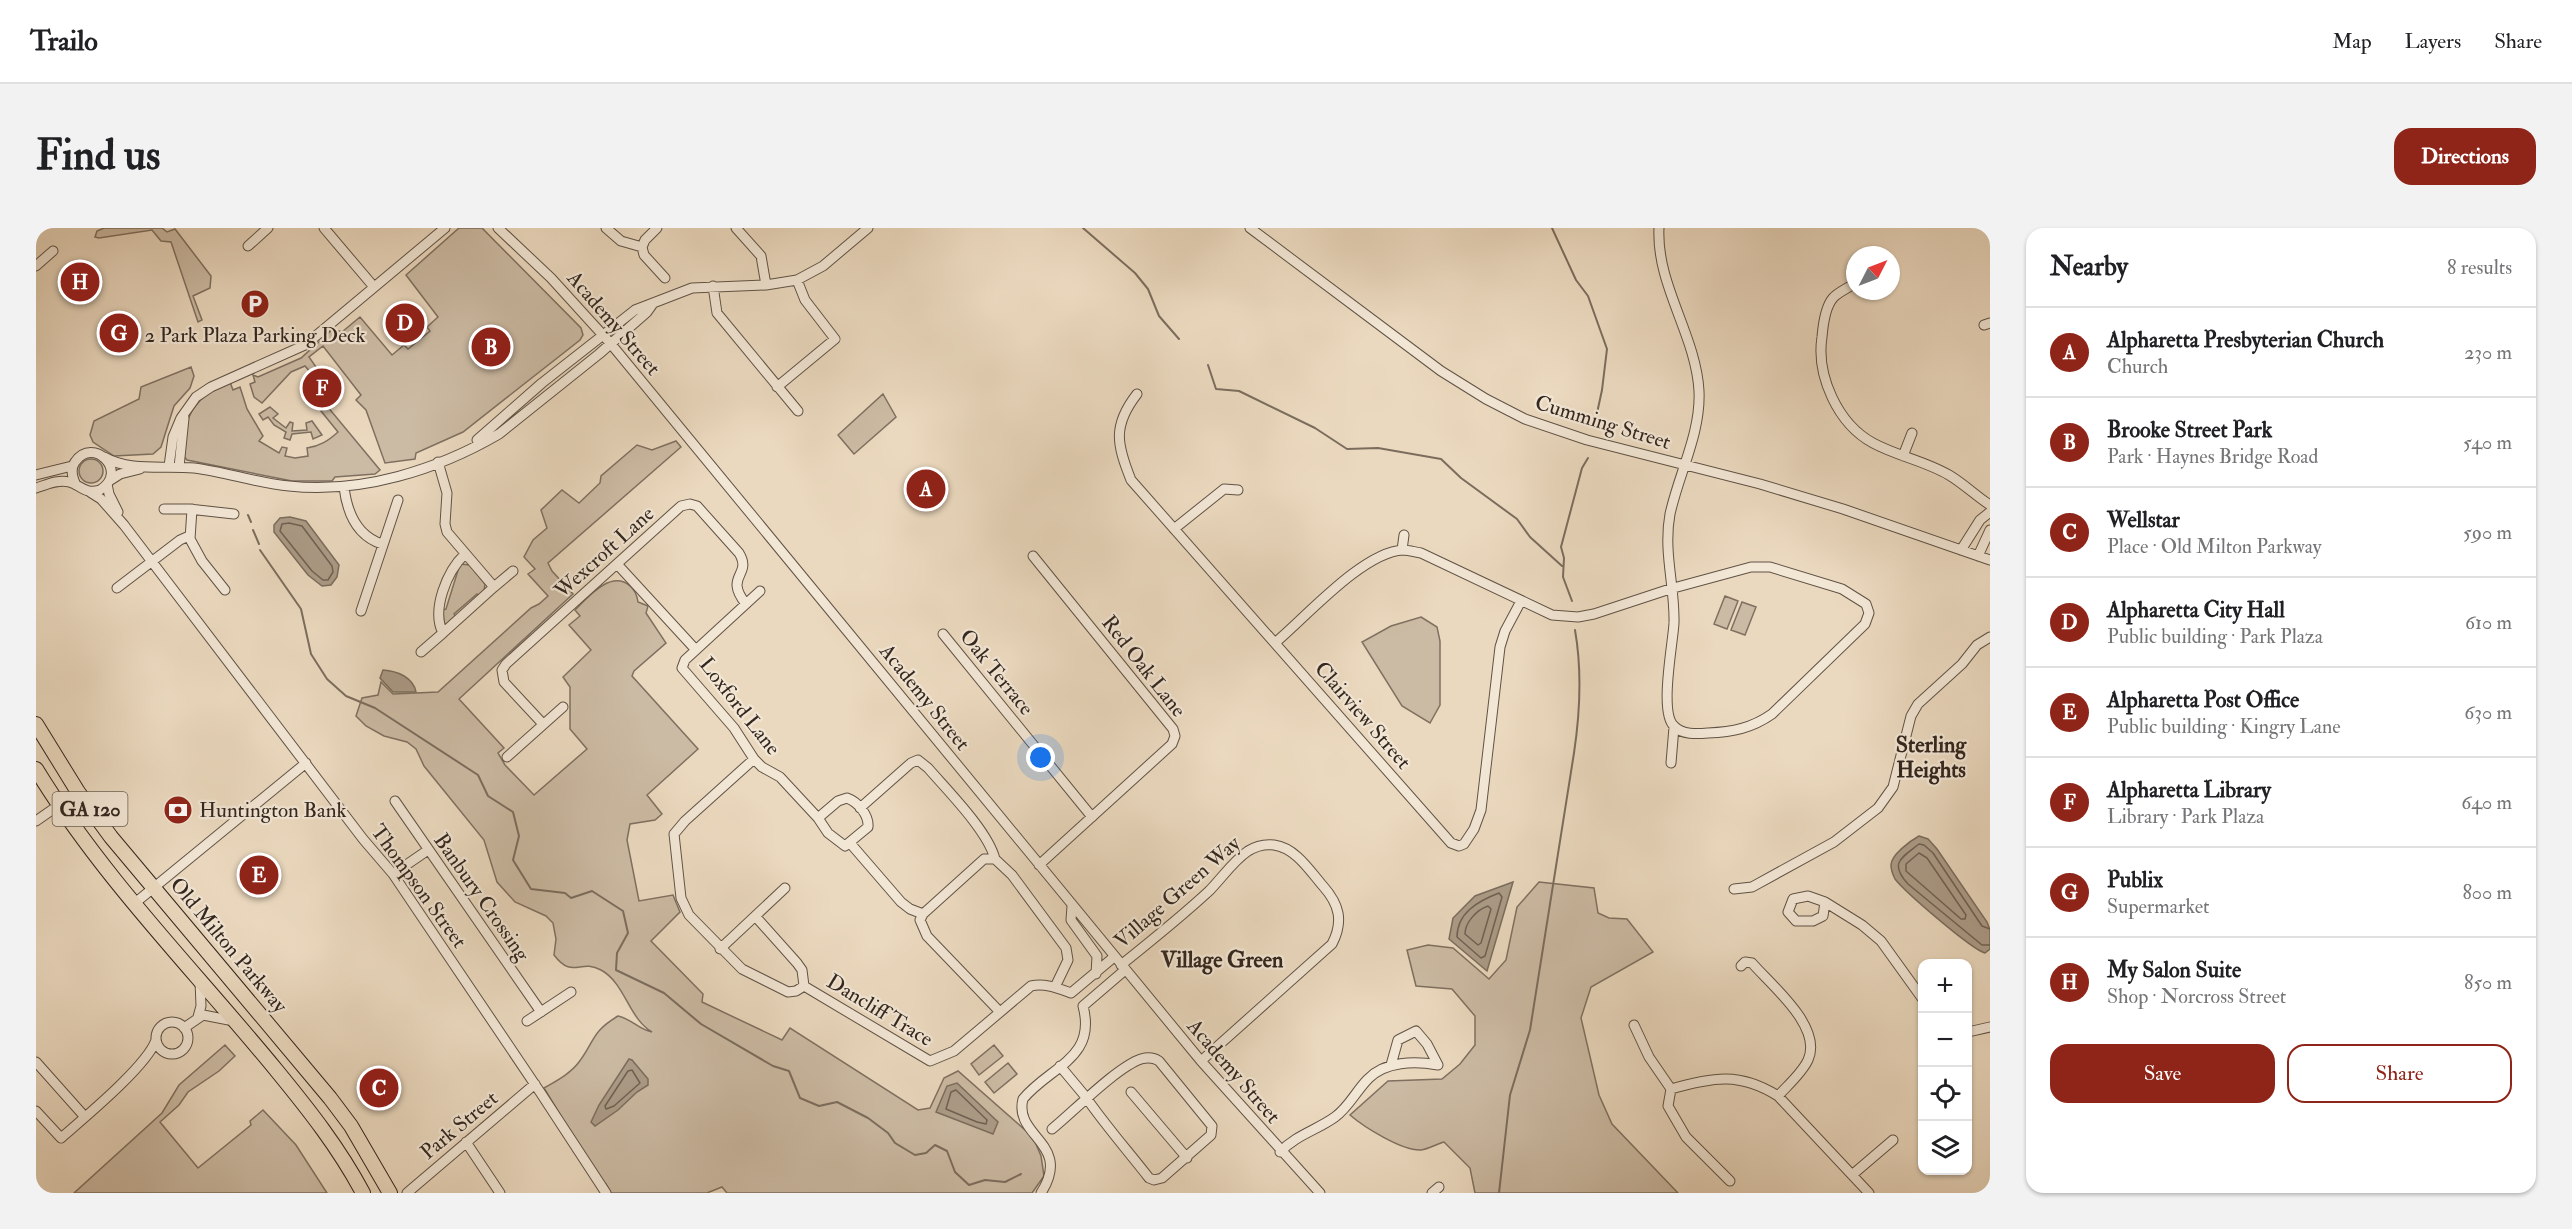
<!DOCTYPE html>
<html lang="en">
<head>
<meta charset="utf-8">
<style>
	:root { --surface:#fff; --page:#f2f2f2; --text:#202124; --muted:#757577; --line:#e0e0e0; --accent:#8f2418 }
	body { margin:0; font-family:"IM FELL Double Pica",serif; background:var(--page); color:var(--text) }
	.controls { position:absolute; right:18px; bottom:18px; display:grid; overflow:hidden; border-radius:12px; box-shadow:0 2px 4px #0004 }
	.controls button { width:54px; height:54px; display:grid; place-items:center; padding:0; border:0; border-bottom:2px solid var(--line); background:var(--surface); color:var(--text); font:30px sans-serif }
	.compass { position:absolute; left:1810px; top:18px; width:54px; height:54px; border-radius:50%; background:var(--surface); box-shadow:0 2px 4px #0004; rotate:48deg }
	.you { position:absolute; left:1005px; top:530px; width:21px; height:21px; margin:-15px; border:4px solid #fff; border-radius:50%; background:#1a73e8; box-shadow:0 0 0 9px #1a73e833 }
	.badge { display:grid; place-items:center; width:39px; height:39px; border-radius:50%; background:var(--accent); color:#fff; font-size:20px; font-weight:700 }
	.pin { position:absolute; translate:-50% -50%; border:3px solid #fff; box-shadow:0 2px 6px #0006 }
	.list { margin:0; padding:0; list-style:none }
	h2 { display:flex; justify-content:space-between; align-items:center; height:78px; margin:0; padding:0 24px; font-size:26px }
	h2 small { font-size:20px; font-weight:400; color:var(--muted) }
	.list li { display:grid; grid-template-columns:39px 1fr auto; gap:18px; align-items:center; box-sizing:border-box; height:90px; padding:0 24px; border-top:2px solid var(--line) }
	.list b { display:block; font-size:22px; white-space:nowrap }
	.list p { margin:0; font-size:20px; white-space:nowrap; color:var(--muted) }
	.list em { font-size:20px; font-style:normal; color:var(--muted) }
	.actions { display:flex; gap:12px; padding:18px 24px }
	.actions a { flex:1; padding:14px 0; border:2px solid var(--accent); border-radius:18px; text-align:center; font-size:21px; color:var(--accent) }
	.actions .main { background:var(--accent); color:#fff }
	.icon { flex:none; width:33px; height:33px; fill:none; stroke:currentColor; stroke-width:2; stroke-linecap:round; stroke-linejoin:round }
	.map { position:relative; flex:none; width:1954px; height:965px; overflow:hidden; border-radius:18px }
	header { display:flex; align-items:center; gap:36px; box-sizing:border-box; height:84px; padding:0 30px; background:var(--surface); border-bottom:2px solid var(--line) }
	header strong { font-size:28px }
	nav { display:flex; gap:33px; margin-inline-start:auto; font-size:21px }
	.intro { display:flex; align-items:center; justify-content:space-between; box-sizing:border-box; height:144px; padding:0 36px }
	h1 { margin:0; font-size:42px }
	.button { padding:15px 27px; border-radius:18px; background:var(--accent); color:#fff; font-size:21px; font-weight:700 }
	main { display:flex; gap:36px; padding:0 36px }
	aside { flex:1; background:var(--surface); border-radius:18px; box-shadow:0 2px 4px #0004 }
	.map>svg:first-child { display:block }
	.green { fill:#ccbba4; stroke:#7f7061; stroke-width:1.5 }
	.water { fill:#ac9c88; stroke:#7b6d5e; stroke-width:1.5 }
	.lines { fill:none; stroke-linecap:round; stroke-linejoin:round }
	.shore { stroke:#6f6153; stroke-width:1.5 }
	.stream { stroke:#7b6d5e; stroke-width:2 }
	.minor-casing { stroke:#605346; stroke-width:11 }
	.highway-casing { stroke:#32261e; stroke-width:16 }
	.minor { stroke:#f2e6d5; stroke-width:9 }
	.highway { stroke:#ebd9bf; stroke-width:14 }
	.labels { text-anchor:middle; stroke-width:4.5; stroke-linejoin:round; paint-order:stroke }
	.shield { fill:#f2e6d5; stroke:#6c6055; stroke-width:1.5 }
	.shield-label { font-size:20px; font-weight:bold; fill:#32261e }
	.street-label { font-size:21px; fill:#32261e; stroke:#f2e6d5 }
	.poi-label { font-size:21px; fill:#32261e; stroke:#f2e6d5 }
	.neighbourhood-label { font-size:22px; font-weight:bold; fill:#32261e; stroke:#f2e6d5 }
</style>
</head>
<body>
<header>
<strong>Trailo</strong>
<nav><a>Map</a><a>Layers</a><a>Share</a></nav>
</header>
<div class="intro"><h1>Find us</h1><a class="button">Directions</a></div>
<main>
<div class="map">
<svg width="1954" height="965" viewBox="0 0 1954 965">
	<rect width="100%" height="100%" fill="#ebd9bf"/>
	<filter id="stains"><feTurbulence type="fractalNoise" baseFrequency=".00333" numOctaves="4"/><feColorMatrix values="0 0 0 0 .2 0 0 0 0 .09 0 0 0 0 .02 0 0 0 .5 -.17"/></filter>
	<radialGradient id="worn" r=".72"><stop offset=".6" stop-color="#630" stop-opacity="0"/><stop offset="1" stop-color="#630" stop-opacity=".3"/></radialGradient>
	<path class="green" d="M 68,0 L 126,0 L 131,4 L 139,1 L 175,48 L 174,60 L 157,68 L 166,92 L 162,94 L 135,14 L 125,13 L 116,2 L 63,10 L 59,9 L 61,3 Z
		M 423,0 L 446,0 L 545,100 L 547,107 L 544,112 L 427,204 L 380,225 L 379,231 L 349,235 L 330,182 L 320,172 L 325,167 L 287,118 L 273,129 L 280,139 L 274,144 L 269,138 L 255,144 L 226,175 L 218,169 L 214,156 L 219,154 L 217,147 L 222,149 L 265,130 L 297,101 L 306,104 L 324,89 L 356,127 L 368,117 L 372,121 L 394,103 L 391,99 L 402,89 L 370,47 Z
		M 155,139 L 158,148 L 154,160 L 138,178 L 125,219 L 117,226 L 78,228 L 57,214 L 54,207 L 58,193 L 103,171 L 105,159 Z
		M 194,154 L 197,162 L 204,159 L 211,181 L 227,208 L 223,213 L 243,225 L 246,219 L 251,220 L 249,228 L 259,230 L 272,228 L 271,220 C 284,218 292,213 302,204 L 285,183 L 291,178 L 344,242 L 339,246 L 299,249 L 296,253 L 256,253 L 151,232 L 146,226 C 150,186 155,171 194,154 Z
		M 847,166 L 860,189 L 818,226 L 802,207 Z
		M 234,179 L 242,186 L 237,190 L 250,200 L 254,194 L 257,195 L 256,203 L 271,202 L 270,195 L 276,193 L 286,207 L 277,211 L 275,204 L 256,206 L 254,212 L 248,210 L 250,204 L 238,197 L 232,189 L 227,192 L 223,186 Z
		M 640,213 L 645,219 L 512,335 L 516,343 L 537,366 L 423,471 L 468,520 L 462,525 L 469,537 L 498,567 L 551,521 L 534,501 L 534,459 L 527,449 L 555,422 L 533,397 L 544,388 L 539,382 C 551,370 575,341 594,358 C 599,362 601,367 602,374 L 612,378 L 610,385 L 630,415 L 598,443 L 596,448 L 662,521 L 611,567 L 626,586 L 619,592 L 594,596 L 591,612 L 603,673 L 637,667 L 644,684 L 615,713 L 667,766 L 666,774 L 746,812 L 754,800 L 882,882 L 894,880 L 908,850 L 922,843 L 997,909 L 1005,928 L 1008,948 L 996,965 L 691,965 L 686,959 L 671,965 L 575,965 L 570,956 L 567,958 L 508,860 C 520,853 534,846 543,834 C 559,813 555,804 582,788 C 596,791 603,802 616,804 C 593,791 589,755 565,742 C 544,730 537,752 518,727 L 520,711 L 517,695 L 510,688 L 479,674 L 461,654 L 448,612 L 388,538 L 380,521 L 371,514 L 348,508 L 330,498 L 320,488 L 326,470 L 342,467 L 345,454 L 357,466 L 402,464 L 495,380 L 503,376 L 512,368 L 492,346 L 499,341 L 488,329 L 497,312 L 511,300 L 505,282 L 526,262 L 543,275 L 564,255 L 565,248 L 601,217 L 616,222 Z
		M43 243a12 12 0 1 1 24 0a12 12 0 1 1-24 0Z
		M 424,336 L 434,337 L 449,356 L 448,363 L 443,368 L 441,366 L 418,386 L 420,389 L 408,398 L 407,382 L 410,381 Z
		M 1689,368 L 1702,373 L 1691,401 L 1678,396 Z
		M 1706,374 L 1720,379 L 1709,407 L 1695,402 Z
		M 1385,389 L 1401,399 L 1404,413 L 1404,477 L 1394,495 L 1366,478 L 1326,414 L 1355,398 Z
		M 1503,654 L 1558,660 L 1562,685 L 1573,690 L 1591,691 L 1617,724 L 1555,759 L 1545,790 L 1563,867 L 1576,896 L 1642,965 L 1439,965 L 1434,940 L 1408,914 C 1401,916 1392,921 1385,922 C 1366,923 1328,899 1314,887 L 1352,853 L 1406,851 L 1424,836 L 1439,817 L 1439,788 L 1416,761 L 1380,758 L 1371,722 L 1392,717 L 1417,720 L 1453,751 L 1470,732 L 1481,679 Z
		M 189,817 L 199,828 L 183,843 L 152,864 L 143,877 L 124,894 L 162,940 L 215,897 L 214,893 L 227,882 L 260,917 L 291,965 L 38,965 L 126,885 L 143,857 Z
		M 958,817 L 967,828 L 943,847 L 935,836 Z
		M 972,835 L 981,846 L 958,865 L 949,854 Z"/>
	<path class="water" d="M 254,289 L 270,293 L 303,337 L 301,349 L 295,357 L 286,358 L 272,347 L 238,304 L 238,297 L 244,290 Z
		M 347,442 C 361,443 377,449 380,464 L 357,464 L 344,450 Z
		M 1883,608 L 1892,611 L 1901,621 L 1951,694 L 1954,702 L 1954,721 L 1949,725 C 1935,721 1869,664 1859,651 C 1857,647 1855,642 1855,637 C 1855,627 1874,613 1883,608 Z
		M 1477,654 L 1451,743 L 1413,711 L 1417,690 L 1439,668 Z
		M 593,831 L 596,832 L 612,851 L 612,857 L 601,864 L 582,882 L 559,898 L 555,894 L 563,877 Z
		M 921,855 L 962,894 L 957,906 L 900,884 L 911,858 Z"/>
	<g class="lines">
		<path class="shore" d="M 253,295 L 266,298 L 296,338 L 297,344 L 292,352 L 287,352 L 276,343 L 244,303 L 246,296 Z
			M 1883,625 L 1891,630 L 1930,687 L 1929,691 L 1925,691 L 1870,643 L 1870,636 Z
			M 1463,665 L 1466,669 L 1449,728 L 1445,730 L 1421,709 C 1421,685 1442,673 1463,665 Z
			M 1452,678 L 1455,681 L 1445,715 L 1442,717 L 1429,706 C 1429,695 1440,682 1452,678 Z
			M 1954,701 L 1946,698 L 1897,625 L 1888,617 L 1883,616 C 1865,630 1853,635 1872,656 L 1946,717 L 1954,717
			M 596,842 L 604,855 L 578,878 L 570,881 L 569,878 L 592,843 Z
			M 920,862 L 951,892 L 950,896 L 941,894 L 910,881 L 915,864 Z"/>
		<path class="stream" d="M 1047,0 L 1099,45 L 1112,61 L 1123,88 L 1143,111
			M 1516,0 L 1540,52 L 1552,68 L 1571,121 L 1566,162 L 1558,199
			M 1172,137 L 1180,161 L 1203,163 L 1279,200 L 1311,221 L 1342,220 L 1405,231 L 1425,250 L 1481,291 L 1494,309 L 1526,338
			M 212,287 L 215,294
			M 217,302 L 223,316
			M 224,322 L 265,381 L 275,426 L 291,451 L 310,468 L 339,480 L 442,547 L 452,568 L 477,584 L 483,608 L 477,632 L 495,661 L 529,665 L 535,670 L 556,663 L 587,683 L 592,705 L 581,725 L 580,742 L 628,765 L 665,796 L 737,838 L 753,843 L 764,870 L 783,878 L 801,874 L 832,890 L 852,905 L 859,915 L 879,927 L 890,925 L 899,917 L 911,923 L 919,944 L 933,957 L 949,952 L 969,954 L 985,946
			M 1536,373 L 1527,349 L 1528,330 L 1525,319 L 1546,240 L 1552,230
			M 1463,965 L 1474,867 L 1494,802 L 1538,525 C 1544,485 1546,442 1539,402"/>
		<g class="minor-casing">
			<path id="minor" d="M 288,0 L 338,59
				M 462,0 L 515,50 L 575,116 L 1165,833 L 1284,965
				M 570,0 L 585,13 L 606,19
				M 621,0 L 609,12 L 606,19 L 608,27 L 629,50
				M 700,0 L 725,28 L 730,57
				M 1214,0 L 1405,143 L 1450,171 L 1489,191 L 1551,212 L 1724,256 L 1807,281 L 1954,332
				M 212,18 L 232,0
				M 0,38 L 17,23
				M 1816,57 C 1810,61 1801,65 1797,70 C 1789,79 1787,97 1786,109 C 1780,148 1802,196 1837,215 C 1861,228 1889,233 1913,247 C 1928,256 1940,268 1954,277
				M 677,58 L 681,85 L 762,183
				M 1948,97 L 1954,95
				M 741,159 L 799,111 L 769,72 L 761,52
				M 1101,166 C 1076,198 1081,217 1095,252 L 1415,615 L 1423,618 L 1428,616 L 1438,601 L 1445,582 L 1464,419 L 1469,403 L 1485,373
				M 441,212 L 506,155 L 599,82 L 656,60 L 730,57 L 761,52 L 787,38 L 832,0
				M 1867,228 L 1876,205
				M 68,229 C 94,244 129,237 158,240 C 190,244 221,255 253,258 C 325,266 401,242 463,206 L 563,126 L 611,84 L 616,77
				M 402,234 L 411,265 L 409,296 L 411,304 L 458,359 L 407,405 C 395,382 411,343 429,326
				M 133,238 L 137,209 L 145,190 L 160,169 L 175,159 L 269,117 L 409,0
				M 143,239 L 148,190
				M 0,247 L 36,238
				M 73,253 L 84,246 L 104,241
				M 71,256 L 73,266 L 82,284
				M 308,259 C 311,284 321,308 346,316
				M 0,260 C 10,257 22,251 33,254 C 45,257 49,267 64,262 C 94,244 57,207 39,234 C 34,241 36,249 40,257
				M 54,264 L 65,271 L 88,297 L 327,611 L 357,646 L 504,864 L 570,965
				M 128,281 L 153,281 L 198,286
				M 156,281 L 154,311 L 166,333 L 189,362
				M 1138,301 L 1188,261 L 1202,262
				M 1366,322 L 1368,307
				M 1925,322 L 1944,292 L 1954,284
				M 997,328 L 1137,501 L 1139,508 L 1136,516 L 1003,637
				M 1942,328 L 1954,302
				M 581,336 L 660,422
				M 458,359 L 477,343
				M 81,360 L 144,312 L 153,308
				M 724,363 L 649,432 L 646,440 L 698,500 L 718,531 L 726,539 L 744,549 L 782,590
				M 325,383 L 362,272
				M 907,406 L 1056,589
				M 1240,414 C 1270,389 1327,324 1367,322 C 1372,322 1379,324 1385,325 L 1516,387 L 1542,389 L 1558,386 L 1634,361 L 1715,339 L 1734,339 L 1806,361 L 1830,376 L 1833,385 L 1829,396 L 1736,486 C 1716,500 1697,504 1672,505 C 1661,506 1646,507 1638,498 C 1623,485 1637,415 1638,395 C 1639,358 1627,324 1634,286 C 1643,245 1665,205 1663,163 C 1660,107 1620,57 1623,0
				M 385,424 L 407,405
				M 507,496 L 468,454 L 466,442 L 470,436 L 645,278 L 654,276 L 661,278 L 703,325 C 717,348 687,347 710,376
				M 471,529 L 527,479
				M 718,531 L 649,593 L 638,606 L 645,670 L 653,687 L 706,741 L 752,764 L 760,763 L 768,758
				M 1635,535 L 1638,499
				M 811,570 C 822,574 833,587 832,599 L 809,618 L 792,605 L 782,590 L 802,573 Z
				M 359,573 L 505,784
				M 824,580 L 875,535 L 882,532 L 892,540 C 911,562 952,603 959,631
				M 0,593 L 23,577
				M 814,615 L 865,674 L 874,681 L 887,686
				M 357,646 L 392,622
				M 1698,661 L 1716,659 L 1798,614 L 1842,580 L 1857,559 L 1875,488 L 1882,476 L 1926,436 L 1941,417 L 1954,409
				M 1772,668 L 1789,674 L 1787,688 L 1777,693 L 1760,693 L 1752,684 L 1757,671 Z
				M 1789,674 L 1826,697 L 1845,713 L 1886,770
				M 99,675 L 270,535
				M 1036,678 L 1035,692 L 1061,728 L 1060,746
				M 719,688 L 761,735 L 766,742 L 768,758 L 894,833 L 918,823 L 995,758 C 1009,755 1021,760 1035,765 L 1078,729
				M 684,721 L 749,660
				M 1085,737 C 1115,713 1145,689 1173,663 C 1186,650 1197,633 1212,623 C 1220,618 1229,616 1238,617 C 1260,620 1274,643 1287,658 C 1303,676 1308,693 1296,716 L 1165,833
				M 1705,738 L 1709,734 L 1716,735 C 1736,758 1787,799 1772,832 C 1766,845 1752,857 1742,868
				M 963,783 L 891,708 L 884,692 L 887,686 L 948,631 L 959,631 L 976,647 L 1030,720 L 1032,732 L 1019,759
				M 162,789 L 165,778 L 164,753
				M 491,793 L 535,764
				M120 810a16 16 0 1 1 32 0a16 16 0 1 1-32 0Z
				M 1598,797 L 1613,829 L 1635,861 L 1632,878 L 1650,909 L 1694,953
				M 148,800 L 167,787 L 198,793
				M 1932,804 L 1954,799
				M 0,834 L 49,889
				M 1635,861 C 1677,849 1704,844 1742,868 L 1833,965
				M 1095,864 L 1151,930
				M 0,883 L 25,910 C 48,890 111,838 120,812
				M 1016,901 C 1037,884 1081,839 1105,831 C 1112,829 1117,829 1123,833 L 1176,898 L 1175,907 L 1126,950 L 1118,952 L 1113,950 C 1092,923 1069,897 1049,868 L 1024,838
				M 430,914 L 464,965
				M 1244,924 C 1260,907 1281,902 1299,889 C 1313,879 1320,863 1332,851 C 1349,833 1379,833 1402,837 L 1391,816 L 1380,803 L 1362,812 L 1355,837
				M 1816,947 L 1857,912
				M 371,965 L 499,856
				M 1005,965 C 1037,915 977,909 987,871 C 1014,838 1061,831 1047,778 L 1089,742
				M 1396,965 L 1403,959"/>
		</g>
		<g class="highway-casing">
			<path id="highway" d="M 0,496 L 42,564 L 75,609 L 294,870 L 315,898 L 354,965
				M 0,541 C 67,651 160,744 241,843 C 273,882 303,920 327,965"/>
		</g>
		<use href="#minor" class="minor"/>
		<use href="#highway" class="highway"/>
	</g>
	<defs>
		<g id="parking-disc" transform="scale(1.5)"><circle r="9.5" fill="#8f2418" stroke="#f2e6d5"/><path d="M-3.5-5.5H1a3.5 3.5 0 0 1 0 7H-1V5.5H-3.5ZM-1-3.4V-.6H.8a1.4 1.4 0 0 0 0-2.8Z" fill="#fff"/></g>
		<g id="bank-disc" transform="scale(1.5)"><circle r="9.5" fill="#8f2418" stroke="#f2e6d5"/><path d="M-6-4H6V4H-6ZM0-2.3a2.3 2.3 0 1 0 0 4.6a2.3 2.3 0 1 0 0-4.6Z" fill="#fff"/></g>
	</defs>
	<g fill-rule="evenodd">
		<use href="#parking-disc" x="219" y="76"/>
		<use href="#bank-disc" x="142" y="582"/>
	</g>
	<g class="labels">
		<rect class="shield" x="16.5" y="564" width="75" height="34" rx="4.5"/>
		<g class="shield-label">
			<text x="54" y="588">GA 120</text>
		</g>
		<g class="street-label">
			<text transform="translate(578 95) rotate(49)" y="7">Academy Street</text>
			<text transform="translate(1567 194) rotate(17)" y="7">Cumming Street</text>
			<text transform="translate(568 324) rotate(-42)" y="7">Wexcroft Lane</text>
			<text transform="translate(1108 438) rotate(52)" y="7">Red Oak Lane</text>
			<text transform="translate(961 444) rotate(51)" y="7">Oak Terrace</text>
			<text transform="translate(889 469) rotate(51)" y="7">Academy Street</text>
			<text transform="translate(704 478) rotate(52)" y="7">Loxford Lane</text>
			<text transform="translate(1327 487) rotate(49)" y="7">Clairview Street</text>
			<text transform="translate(383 658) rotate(54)" y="7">Thompson Street</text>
			<text transform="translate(1141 664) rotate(-41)" y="7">Village Green Way</text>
			<text transform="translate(446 669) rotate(55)" y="7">Banbury Crossing</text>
			<text transform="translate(193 717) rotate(50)" y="7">Old Milton Parkway</text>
			<text transform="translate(844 782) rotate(31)" y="7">Dancliff Trace</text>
			<text transform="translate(1198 843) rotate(49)" y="7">Academy Street</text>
			<text transform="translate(423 897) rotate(-40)" y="7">Park Street</text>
		</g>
		<g class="poi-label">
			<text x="219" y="114">2 Park Plaza Parking Deck</text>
			<text x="163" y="589" text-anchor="start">Huntington Bank</text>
		</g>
		<g class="neighbourhood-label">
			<text x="1895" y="524">Sterling<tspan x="1895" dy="25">Heights</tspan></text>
			<text x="1186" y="739">Village Green</text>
		</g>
	</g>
	<rect width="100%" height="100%" filter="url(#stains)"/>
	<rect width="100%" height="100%" fill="url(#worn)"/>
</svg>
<div class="controls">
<button>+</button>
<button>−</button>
<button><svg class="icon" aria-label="locate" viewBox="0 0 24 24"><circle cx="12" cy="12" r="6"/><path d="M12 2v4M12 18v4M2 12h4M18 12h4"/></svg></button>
<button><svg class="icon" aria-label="layers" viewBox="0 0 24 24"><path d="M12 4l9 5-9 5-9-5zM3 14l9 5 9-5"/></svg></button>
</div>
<svg class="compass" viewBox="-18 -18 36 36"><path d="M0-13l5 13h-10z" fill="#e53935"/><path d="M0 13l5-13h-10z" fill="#757577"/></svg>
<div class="you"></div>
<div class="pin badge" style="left:890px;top:261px">A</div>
<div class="pin badge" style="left:455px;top:119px">B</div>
<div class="pin badge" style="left:343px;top:860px">C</div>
<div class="pin badge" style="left:369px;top:95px">D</div>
<div class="pin badge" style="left:223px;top:647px">E</div>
<div class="pin badge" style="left:286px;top:160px">F</div>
<div class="pin badge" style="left:83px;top:105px">G</div>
<div class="pin badge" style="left:44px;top:54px">H</div>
</div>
<aside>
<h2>Nearby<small>8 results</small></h2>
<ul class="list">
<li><span class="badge">A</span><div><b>Alpharetta Presbyterian Church</b><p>Church</p></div><em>230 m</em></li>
<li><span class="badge">B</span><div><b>Brooke Street Park</b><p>Park · Haynes Bridge Road</p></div><em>540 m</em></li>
<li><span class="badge">C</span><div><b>Wellstar</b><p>Place · Old Milton Parkway</p></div><em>590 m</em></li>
<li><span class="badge">D</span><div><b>Alpharetta City Hall</b><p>Public building · Park Plaza</p></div><em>610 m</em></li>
<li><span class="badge">E</span><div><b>Alpharetta Post Office</b><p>Public building · Kingry Lane</p></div><em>630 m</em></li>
<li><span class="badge">F</span><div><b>Alpharetta Library</b><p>Library · Park Plaza</p></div><em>640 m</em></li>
<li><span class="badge">G</span><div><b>Publix</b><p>Supermarket</p></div><em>800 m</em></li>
<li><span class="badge">H</span><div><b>My Salon Suite</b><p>Shop · Norcross Street</p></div><em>850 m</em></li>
</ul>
<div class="actions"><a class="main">Save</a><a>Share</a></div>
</aside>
</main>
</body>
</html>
